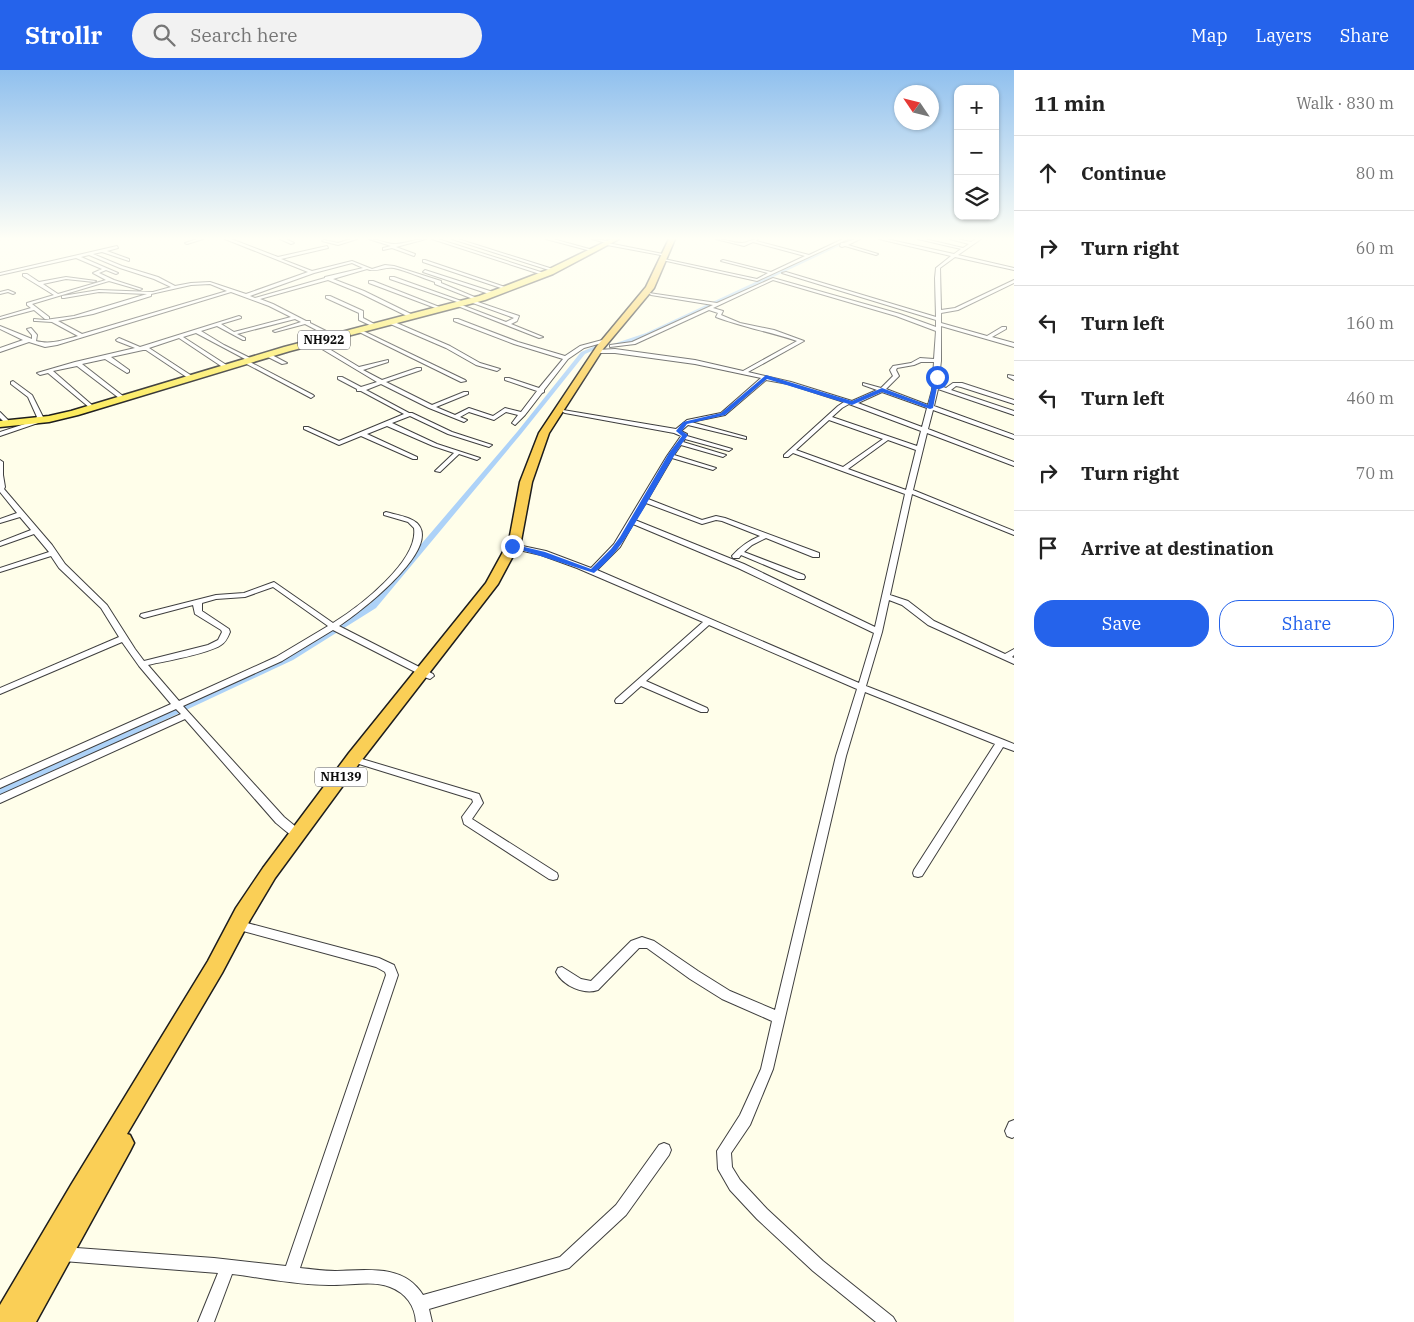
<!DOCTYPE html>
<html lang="en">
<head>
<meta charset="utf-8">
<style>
	:root { --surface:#fff; --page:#f2f2f2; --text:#222; --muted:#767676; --line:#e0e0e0; --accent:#2563eb }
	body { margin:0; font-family:"IBM Plex Serif",serif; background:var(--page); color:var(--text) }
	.controls { position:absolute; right:15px; top:15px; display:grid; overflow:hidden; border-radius:10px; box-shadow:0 1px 4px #0004 }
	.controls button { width:45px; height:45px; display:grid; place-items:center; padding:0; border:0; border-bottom:1px solid var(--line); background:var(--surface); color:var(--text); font:25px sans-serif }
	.compass { position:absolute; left:894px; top:15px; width:45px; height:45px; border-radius:50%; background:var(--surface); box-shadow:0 1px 4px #0004; rotate:305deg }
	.stop { position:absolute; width:15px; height:15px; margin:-11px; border:4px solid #2563eb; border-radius:50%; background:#fff }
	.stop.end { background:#2563eb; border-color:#fff; box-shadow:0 1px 5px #0008 }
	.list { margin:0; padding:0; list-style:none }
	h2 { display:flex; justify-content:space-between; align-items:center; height:65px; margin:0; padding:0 20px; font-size:21px }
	h2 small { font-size:16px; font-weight:400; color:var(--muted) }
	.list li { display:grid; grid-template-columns:32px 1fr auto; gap:15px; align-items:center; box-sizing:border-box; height:75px; padding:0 20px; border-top:1px solid var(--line) }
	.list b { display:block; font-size:19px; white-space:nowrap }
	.list em { font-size:16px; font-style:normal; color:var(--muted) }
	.actions { display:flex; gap:10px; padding:15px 20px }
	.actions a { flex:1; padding:11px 0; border:1px solid var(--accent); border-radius:20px; text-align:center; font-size:18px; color:var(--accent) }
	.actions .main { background:var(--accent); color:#fff }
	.icon { flex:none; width:28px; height:28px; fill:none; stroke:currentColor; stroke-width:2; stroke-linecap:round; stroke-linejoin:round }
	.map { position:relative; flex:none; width:1014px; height:1252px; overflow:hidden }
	header { display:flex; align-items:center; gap:30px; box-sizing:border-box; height:70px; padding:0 25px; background:var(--accent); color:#fff }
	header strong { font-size:24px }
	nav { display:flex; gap:28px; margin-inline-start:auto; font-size:18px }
	.search { width:350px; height:45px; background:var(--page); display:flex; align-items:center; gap:12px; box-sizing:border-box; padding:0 18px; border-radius:28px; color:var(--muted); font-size:19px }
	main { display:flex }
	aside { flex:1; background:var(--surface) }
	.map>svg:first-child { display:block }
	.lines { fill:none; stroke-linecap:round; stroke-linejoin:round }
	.canal { fill:#add2f8; fill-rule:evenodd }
	.minor-casing { stroke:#3f3f3f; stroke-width:2 }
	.primary-casing { stroke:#1d1d1d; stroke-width:3 }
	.trunk-casing { stroke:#1d1d1d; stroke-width:3 }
	.minor { fill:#fff; fill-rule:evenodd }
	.primary { fill:#fceb5d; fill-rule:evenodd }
	.trunk { fill:#facf56; fill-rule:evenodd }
	.route { fill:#2563eb }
	.labels { text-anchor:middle; stroke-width:5; stroke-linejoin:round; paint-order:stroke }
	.shield { fill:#fff; stroke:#555; stroke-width:1 }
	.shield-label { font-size:12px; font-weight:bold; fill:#0c0c0c }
</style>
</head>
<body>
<header>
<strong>Strollr</strong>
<div class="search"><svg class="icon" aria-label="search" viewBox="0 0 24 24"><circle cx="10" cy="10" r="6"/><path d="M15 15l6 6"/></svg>Search here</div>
<nav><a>Map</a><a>Layers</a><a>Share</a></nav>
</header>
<main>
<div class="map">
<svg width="1014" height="1252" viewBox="0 0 1014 1252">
	<rect width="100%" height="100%" fill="#fffeea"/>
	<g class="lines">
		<path class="canal" d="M 848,169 L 854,169 L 644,268 C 635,272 622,278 613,274 L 646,263 Z
			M 600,274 L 605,275 L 585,284 L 521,364 L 376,538 L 293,590 L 0,727 L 0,718 L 287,586 L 370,534 L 517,362 L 581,282 Z"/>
		<g class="minor-casing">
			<path id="minor" d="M 197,169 L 203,169 L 187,174 L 185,173 Z
				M 225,169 L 231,169 L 278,187 L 327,176 L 328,178 L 281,189 L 312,201 L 352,191 L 372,199 L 385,195 L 394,196 L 441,211 L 441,213 L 477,228 L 473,229 L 435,214 L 435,212 C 422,208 408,201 394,198 C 384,196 376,203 367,199 L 333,209 L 364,221 L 413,245 L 413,247 L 409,247 L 360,223 L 328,210 L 260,229 L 273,234 L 306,251 L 310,251 L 310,253 L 336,266 L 336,268 L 332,268 L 305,254 L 275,262 L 273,261 L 301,252 L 295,249 L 237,264 L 245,268 L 245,270 L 243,270 L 217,256 L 201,261 L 224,275 L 252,289 L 253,290 L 250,292 L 313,325 L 314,326 L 311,328 L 243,292 L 242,291 L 245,289 L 196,263 L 183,267 L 228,296 L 228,298 L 224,298 L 179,268 L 149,278 L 192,306 L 192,308 L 188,308 L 146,280 L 143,280 L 111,287 L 129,300 L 129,302 L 127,303 L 105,289 L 82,294 L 123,326 L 123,328 L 119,328 L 77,296 L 53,301 L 92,335 L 93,336 L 90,338 L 48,303 L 40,305 L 37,303 L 75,292 L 135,278 L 117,271 L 116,270 L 119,268 L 140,277 L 239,246 L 241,247 L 241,248 L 221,254 L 234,262 L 291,247 L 269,236 L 231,222 L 57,275 L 45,277 L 29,272 L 0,282 L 0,278 L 23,270 L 0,259 L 0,256 L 32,269 L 32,265 L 27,259 L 31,258 L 37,265 L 36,271 C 51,275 63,270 78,266 L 52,252 L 36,251 L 34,251 L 34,249 L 45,250 L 74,246 L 147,224 L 99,222 L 64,228 L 62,228 L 62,226 L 99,220 L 153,222 L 171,217 L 154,209 L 120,198 L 89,185 L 81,187 L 118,203 L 116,204 L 106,200 L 99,203 L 114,210 L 142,219 L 140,220 L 109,211 L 32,234 L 49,247 L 49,249 L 45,249 L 34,240 L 0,249 L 0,247 L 31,238 L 27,235 L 27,233 L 54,225 L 23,206 L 23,204 L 27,204 L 39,212 L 66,207 L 96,211 L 94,212 L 66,209 L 43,214 L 58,224 L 106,210 L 93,203 L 102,199 L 76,188 L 0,205 L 0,203 L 117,176 L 118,178 L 107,181 L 129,189 L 129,191 L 102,182 L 93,184 L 122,196 L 158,207 L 175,216 L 191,213 L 210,212 L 246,224 L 308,202 ZM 352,193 L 363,198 L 325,207 L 325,208 L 255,228 L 250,226 L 314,203 ZM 210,214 L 227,221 L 82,264 L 58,251 L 93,244 L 151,226 L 151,224 L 191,215 Z
				M 280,169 L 286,169 L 294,173 L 291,174 Z
				M 351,169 L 357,169 L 338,175 L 322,171 L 324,170 L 338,173 Z
				M 369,169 C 379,169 388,175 397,174 C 407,173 416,169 426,169 L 396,177 L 415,184 L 414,186 L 392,178 L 383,180 L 383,178 L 391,176 Z
				M 432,169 L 438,169 L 547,204 L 543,205 Z
				M 452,169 L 458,169 L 556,200 L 552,201 Z
				M 546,169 L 553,169 L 593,180 L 591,181 Z
				M 592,169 L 608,171 L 608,173 L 668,185 L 666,186 L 607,175 L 605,174 L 606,173 Z
				M 716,169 C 725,169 733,173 742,173 C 747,173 752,169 758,169 L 756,171 L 809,185 L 843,169 L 848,169 L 757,211 L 662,190 L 664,189 L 757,209 L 768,203 L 721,191 L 723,190 L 771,202 L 805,186 L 753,172 L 744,176 Z
				M 855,169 L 860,169 L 848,175 L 878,184 L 876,185 L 845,176 L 842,177 L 840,176 L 841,173 L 844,173 Z
				M 879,169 L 886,169 L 954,184 L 961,179 L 918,169 L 925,169 L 963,178 L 969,174 L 950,169 L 957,169 L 971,172 L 976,169 L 981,169 L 958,185 L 1014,198 L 1014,200 L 955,187 L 940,198 L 941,240 L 955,238 L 1014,210 L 1014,213 L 958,240 L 941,243 L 941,253 L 987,266 L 1002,257 L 1006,257 L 1006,259 L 992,267 L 1014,273 L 1014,277 L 941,256 L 941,291 L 938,315 L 946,318 L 953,313 L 962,313 L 1014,330 L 1014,334 L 961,317 L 956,316 L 951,320 L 1014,341 L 1014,345 L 938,319 L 934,336 L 1014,365 L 1014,369 L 933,340 L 928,359 L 1014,392 L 1014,396 L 927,363 L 913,420 L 1014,461 L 1014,465 L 912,424 L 890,525 L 908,531 L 934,551 L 1005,584 L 1014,579 L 1014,585 L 1012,587 L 1014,588 L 1014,594 L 928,555 L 902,535 L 889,530 L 882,562 L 866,616 L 1004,670 L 1014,674 L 1014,681 L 1003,677 L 922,806 L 918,807 L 914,806 L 913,803 L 914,800 L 995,674 L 865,622 L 846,686 L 773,999 L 750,1055 L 731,1083 L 732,1097 L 740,1110 L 767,1139 L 823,1191 L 893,1247 L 896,1252 L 876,1252 L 813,1201 L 757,1149 L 730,1120 L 718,1099 L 717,1081 L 740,1045 L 761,999 L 772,951 L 722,929 L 690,909 L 647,878 L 639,878 L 598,920 C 584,925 563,916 556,902 L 558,898 L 562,897 L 581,909 L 591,911 L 631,871 L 642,867 L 654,871 L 698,901 L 730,921 L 775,940 L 836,686 L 857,619 L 709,555 L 646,611 L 707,638 L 708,640 L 707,642 L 701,642 L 641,616 L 622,633 L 616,633 L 615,631 L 616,629 L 703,552 L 577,498 L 541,485 L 510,478 L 509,476 L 513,474 L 546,481 L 591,498 L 614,474 L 667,386 L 681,366 L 674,363 L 565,343 L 563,342 L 563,340 L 676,359 L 687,350 L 721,343 L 761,308 L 695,294 L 615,283 L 599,283 L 597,282 L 597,280 L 615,279 L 695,290 L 743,301 L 797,271 C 770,262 743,257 716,247 L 718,243 L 709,240 L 635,274 L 610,277 L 610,275 L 632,272 L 713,235 L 651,225 L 649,223 L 717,233 L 773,208 L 900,244 L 936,257 L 936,250 L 782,203 L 786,202 L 936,247 L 935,208 L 936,198 L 951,186 ZM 773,210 L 896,246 L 936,261 L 934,289 L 920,288 L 911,293 L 893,296 L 890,300 L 893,306 L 881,318 L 863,313 L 863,315 L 877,320 L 852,331 L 791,312 L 748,302 L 804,271 L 774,260 L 740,253 L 721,245 L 723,241 L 713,238 ZM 921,292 L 934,292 L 932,320 L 928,335 L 886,319 L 899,306 L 896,300 L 897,298 L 914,295 ZM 766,310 L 788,314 L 844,332 L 838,336 L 784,385 L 784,387 L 788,387 L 793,383 L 905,424 L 875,557 L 744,494 L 635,450 L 646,433 L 702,454 L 716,450 L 722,451 L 760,466 C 748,471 740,477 732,486 L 733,488 L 739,488 L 741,485 L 798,509 L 804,509 L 805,507 L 804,505 L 744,482 L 752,475 L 766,468 L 813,487 L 819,487 L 819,483 L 725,448 L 716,446 L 702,450 L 648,429 L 672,388 L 713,400 L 716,398 L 674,385 L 681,375 L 723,387 L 726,385 L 683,372 L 685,369 L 729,381 L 732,379 L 687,366 L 687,364 L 681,361 L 688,355 L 746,369 L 746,367 L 691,352 L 725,345 ZM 882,322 L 927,338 L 922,357 L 858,333 ZM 849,334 L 921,361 L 917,376 L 832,347 L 842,338 ZM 829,350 L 883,369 L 843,397 L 796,380 ZM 888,370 L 916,380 L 906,420 L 848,399 ZM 633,454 L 738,498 L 874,563 L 859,613 L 597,500 L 620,477 Z
				M 423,190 L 425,190 L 508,218 L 504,219 L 423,192 Z
				M 425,200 L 493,222 L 493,223 L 489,224 L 423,202 Z
				M 390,207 L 394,207 L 464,232 L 460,233 L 390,209 Z
				M 369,211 L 373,211 L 442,238 L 438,239 L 369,213 Z
				M 8,220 L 15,223 L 13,224 L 8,222 L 0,224 L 0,222 Z
				M 326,226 L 330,226 L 363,241 L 363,248 L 378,256 L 374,257 L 359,250 L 359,243 L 326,228 Z
				M 472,230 L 519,246 L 517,251 L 511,254 L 543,267 L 539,268 L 455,235 L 459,234 L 506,252 L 514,248 L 470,232 L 470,231 Z
				M 454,249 L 458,249 L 518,272 L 565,286 L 580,276 L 606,269 L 609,271 L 584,278 L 568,289 L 544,320 L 544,322 L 542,323 L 525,345 L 515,355 L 512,353 L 518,345 L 506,342 L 494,350 L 469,342 L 460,347 L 467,350 L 464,352 L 429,338 L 381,314 L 366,320 L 409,343 L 412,343 L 452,362 L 492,375 L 489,377 L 448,364 L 410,346 L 392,353 L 437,374 L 480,388 L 477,390 L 459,384 L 440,402 L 435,401 L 454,383 L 433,376 L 387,356 L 367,364 L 417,387 L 417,389 L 413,389 L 361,366 L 339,375 L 304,359 L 304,357 L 308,357 L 339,371 L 404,344 L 361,321 L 357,321 L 357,319 L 338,309 L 338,307 L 342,307 L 361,317 L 377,312 L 312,273 L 312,271 L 316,271 L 359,297 L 388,290 L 388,292 L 363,300 L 382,310 L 417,298 L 421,298 L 421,300 L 386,312 L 432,335 L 464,322 L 468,322 L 468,324 L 436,337 L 455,345 L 469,338 L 493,346 L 505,338 L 521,342 L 537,321 L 505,310 L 505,308 L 509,308 L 539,318 L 563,289 L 514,274 L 454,251 Z
				M 388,251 L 392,251 L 450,276 L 480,293 L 500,299 L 497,301 L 476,295 L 446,278 L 388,253 Z
				M 359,259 L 465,310 L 466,311 L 461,312 L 357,261 L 357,260 Z
				M 266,284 L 270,284 L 287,293 L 282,294 L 266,286 Z
				M 1008,305 L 1014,306 L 1014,310 L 1008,307 Z
				M 13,311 L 32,325 L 43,347 L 38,353 L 0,366 L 0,362 L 34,351 L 37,347 L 28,327 L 11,314 L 11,312 Z
				M 0,342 L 8,350 L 8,352 L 4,352 L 0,348 Z
				M 0,390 L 3,392 L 3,405 L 5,417 L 4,419 L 52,475 L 65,494 L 107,535 L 135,579 L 144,591 L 208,575 L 218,570 L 222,562 L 221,560 L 195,544 L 193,535 L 144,548 L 140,546 L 141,544 L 216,525 L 244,523 L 274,512 L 333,553 C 359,537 419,491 414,458 L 408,452 L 384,445 L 384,443 L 386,442 C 396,445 415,447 420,457 C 435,484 359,543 339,556 L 433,604 L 434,606 L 430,609 L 427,608 L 333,560 L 282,591 L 183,636 L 284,747 L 301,761 L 302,764 L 301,767 C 292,769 283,758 276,753 L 185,649 L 0,733 L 0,725 L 181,644 L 176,639 L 0,718 L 0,710 L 171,634 L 139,596 L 122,572 L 0,624 L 0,618 L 119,567 L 101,538 L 59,498 L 51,486 L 0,502 L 0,498 L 49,482 L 34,464 L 0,476 L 0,472 L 31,460 L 20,447 L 0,453 L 0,449 L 17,443 L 0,422 ZM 273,517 L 328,556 L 276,587 L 179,631 L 148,595 C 166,591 208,584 221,575 C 226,572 228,567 230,562 L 229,559 L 202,541 L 202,533 L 216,529 L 245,527 Z
				M 362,689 L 479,724 L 483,733 L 472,749 L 557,803 L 558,806 L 557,809 L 553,810 L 549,809 L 464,754 L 462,747 L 473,732 L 472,729 L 359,694 L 357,692 L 359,690 Z
				M 247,853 L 379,888 L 394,895 L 398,905 L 300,1198 C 312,1199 324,1201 335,1201 C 367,1200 404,1194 423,1225 L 560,1187 L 616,1135 L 659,1075 L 664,1073 L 669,1075 L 671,1080 L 669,1085 L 626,1145 L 569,1198 L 429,1239 L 432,1252 L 416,1252 C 415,1236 406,1223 390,1217 C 371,1210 349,1216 329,1215 C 297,1215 264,1208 232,1204 L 214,1252 L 198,1252 L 218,1203 L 63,1191 L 58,1189 L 56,1184 L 58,1179 L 63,1177 L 214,1188 L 286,1196 L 386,905 L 385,902 L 376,897 L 243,861 L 241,858 L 243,855 Z
				M 1014,1050 L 1014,1067 L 1012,1068 L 1007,1066 L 1005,1061 L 1009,1052 Z"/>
		</g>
		<g class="primary-casing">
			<path id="primary" d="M 611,169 L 619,169 L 553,204 L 485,230 L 290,281 L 78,345 L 49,352 L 0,357 L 0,351 L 49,346 L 71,341 L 284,277 L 479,226 L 547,200 Z"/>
		</g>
		<g class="trunk-casing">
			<path id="trunk" d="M 669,169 L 675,169 L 654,218 L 603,279 L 549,363 L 532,412 L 521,471 L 498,514 L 361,691 L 275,808 L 250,850 L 222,903 L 127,1064 L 130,1065 L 134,1073 L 130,1081 L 36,1252 L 0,1252 L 0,1235 L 71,1115 L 208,891 L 236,838 L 263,798 L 349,683 L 486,513 L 509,471 L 520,412 L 539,363 L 597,276 L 646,217 Z"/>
		</g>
		<use href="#minor" class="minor"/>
		<use href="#primary" class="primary"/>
		<use href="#trunk" class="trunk"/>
	</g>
	<linearGradient id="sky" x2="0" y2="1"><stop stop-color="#90c0ee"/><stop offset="0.49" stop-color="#fffff6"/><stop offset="1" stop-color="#fffff6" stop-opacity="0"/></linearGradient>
	<rect width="1014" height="344" fill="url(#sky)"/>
	<path class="route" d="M 766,305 L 852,331 L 882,318 L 928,335 L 934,307 L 937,306 L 939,307 L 933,338 L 930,339 L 882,322 L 852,335 L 767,309 L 725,345 L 687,354 L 682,361 L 688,365 C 661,402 644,445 616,481 C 610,489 602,496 594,503 L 509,476 L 512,474 L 545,482 L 591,499 L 611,479 L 620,467 L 669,383 L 682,366 L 676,361 L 683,352 L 721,343 Z"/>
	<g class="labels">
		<g class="shield">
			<rect x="298" y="260.5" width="52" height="19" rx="4"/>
			<rect x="315" y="697.5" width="52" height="19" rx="4"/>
		</g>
		<g class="shield-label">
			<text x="324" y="274">NH922</text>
			<text x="341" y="711">NH139</text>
		</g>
	</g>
</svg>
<div class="controls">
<button>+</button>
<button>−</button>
<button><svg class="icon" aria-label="layers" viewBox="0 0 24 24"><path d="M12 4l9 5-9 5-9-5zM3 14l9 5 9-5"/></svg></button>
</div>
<svg class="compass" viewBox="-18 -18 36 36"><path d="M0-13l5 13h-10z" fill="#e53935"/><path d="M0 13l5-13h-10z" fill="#767676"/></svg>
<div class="stop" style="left:937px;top:307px"></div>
<div class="stop end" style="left:512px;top:476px"></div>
</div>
<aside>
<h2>11 min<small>Walk · 830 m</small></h2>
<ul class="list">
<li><svg class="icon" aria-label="ahead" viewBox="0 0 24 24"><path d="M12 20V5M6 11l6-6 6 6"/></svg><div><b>Continue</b></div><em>80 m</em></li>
<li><svg class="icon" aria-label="right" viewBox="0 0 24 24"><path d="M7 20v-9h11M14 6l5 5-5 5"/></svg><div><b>Turn right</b></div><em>60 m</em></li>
<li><svg class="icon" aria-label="left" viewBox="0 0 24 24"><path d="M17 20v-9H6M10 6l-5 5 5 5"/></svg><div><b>Turn left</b></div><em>160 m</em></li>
<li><svg class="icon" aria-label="left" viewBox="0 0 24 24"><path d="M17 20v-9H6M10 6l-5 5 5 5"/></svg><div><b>Turn left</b></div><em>460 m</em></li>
<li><svg class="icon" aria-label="right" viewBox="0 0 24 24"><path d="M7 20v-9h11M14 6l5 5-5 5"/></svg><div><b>Turn right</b></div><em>70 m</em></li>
<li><svg class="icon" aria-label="arrive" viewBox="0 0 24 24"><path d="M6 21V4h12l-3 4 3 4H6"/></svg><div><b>Arrive at destination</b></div></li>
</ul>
<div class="actions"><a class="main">Save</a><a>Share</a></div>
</aside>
</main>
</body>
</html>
